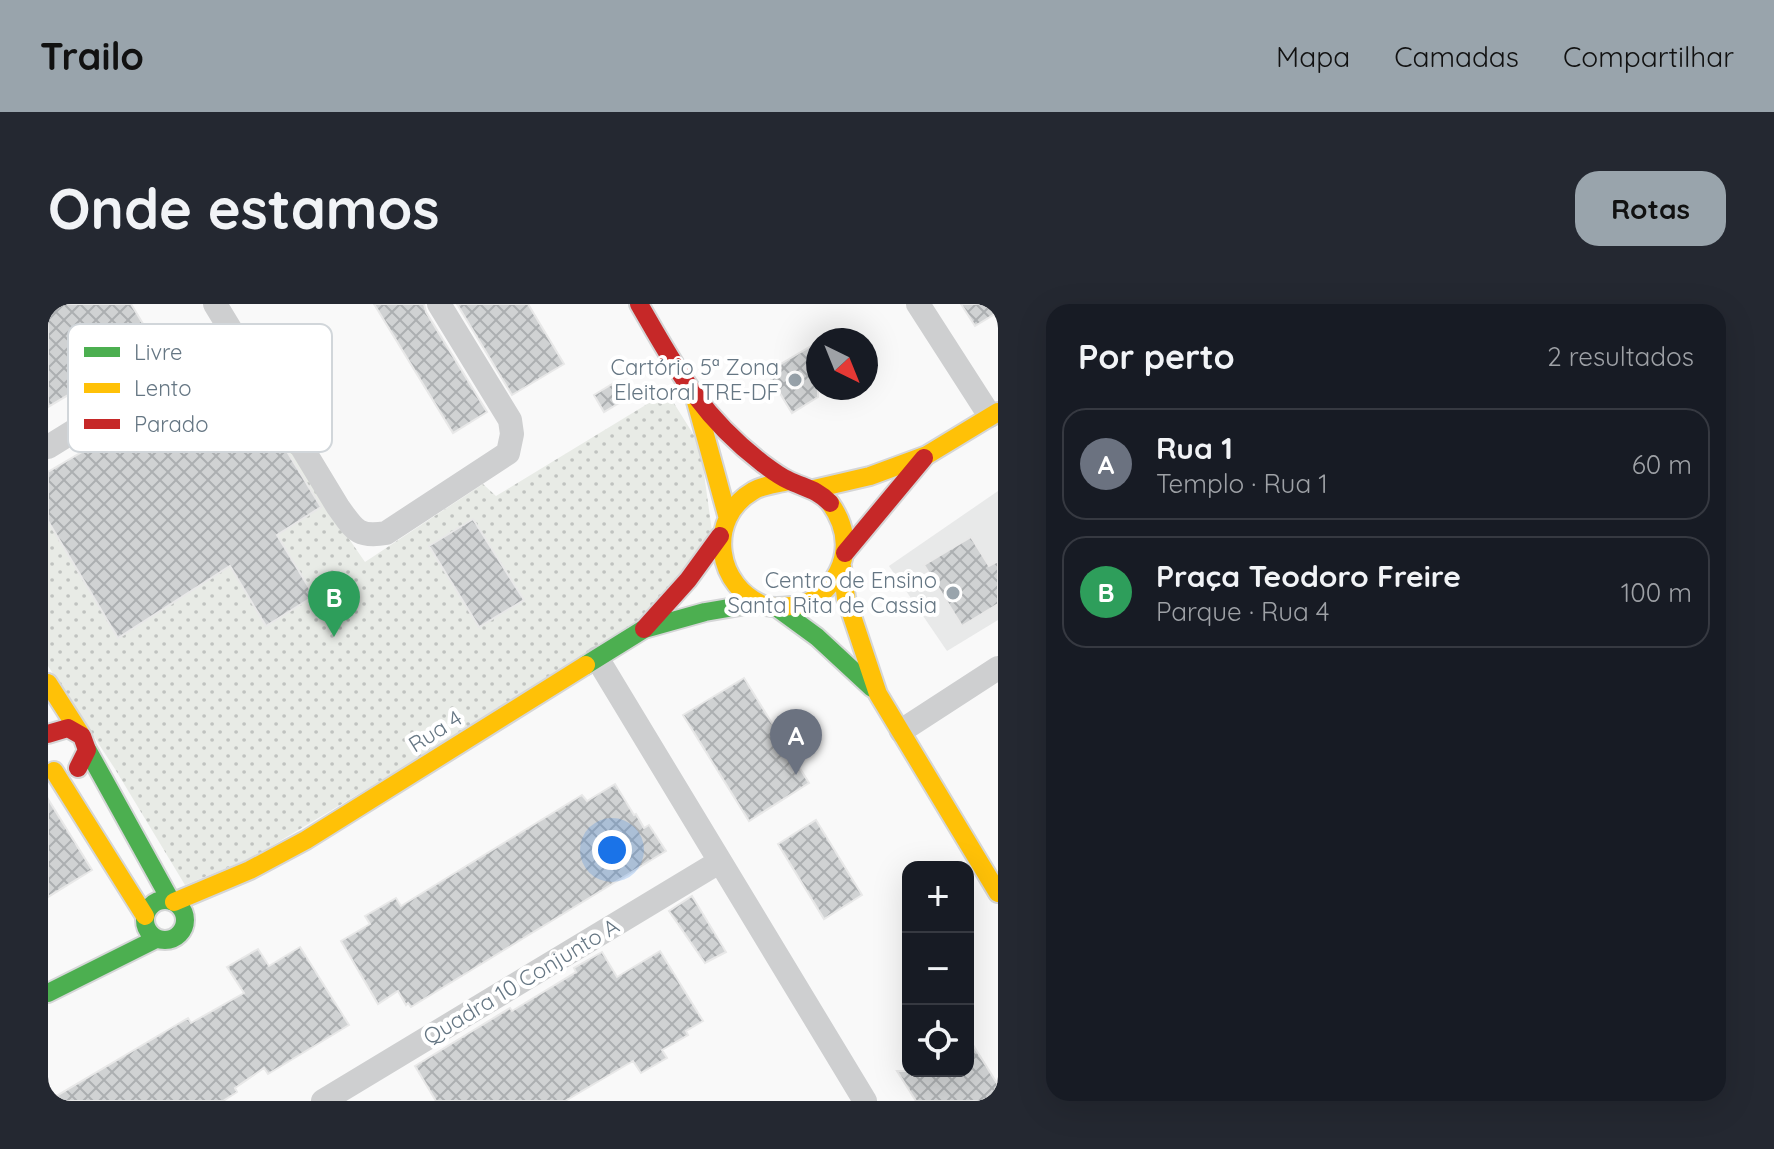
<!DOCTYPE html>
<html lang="pt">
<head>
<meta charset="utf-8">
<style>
	:root { --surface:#171b24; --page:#242831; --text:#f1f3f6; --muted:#9ea1a6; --line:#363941; --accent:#99a4ac }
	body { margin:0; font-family:Quicksand,sans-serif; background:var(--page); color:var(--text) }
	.controls { position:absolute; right:24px; bottom:24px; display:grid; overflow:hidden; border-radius:16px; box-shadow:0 8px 32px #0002 }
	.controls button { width:72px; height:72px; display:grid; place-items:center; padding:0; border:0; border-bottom:2px solid var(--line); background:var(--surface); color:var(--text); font:40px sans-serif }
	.compass { position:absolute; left:758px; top:24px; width:72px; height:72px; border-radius:50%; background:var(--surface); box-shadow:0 8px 32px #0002; rotate:137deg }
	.you { position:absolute; left:564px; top:546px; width:28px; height:28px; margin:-20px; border:6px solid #fff; border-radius:50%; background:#1a73e8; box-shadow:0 0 0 12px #1a73e833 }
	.badge { display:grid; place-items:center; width:52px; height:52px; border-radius:50%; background:var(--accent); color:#fff; font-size:26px; font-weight:700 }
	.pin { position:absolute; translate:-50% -66px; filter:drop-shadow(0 2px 4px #0008) }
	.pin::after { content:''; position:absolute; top:42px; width:28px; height:24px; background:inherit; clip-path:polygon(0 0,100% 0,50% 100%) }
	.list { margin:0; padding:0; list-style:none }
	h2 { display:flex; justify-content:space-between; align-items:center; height:104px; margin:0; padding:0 32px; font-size:34px }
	h2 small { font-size:26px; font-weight:400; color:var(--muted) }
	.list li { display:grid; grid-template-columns:52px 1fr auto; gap:24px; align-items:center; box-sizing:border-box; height:112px; margin:0 16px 16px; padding:0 16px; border:2px solid var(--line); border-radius:24px }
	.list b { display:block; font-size:30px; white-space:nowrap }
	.list p { margin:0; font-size:26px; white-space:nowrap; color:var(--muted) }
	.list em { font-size:26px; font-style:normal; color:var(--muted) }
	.icon { flex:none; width:44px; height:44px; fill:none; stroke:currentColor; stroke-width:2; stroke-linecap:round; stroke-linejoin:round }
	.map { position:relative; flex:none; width:950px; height:797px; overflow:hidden; border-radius:24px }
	header { display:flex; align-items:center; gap:48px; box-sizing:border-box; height:112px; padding:0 40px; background:var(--accent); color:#111 }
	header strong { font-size:38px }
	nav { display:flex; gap:44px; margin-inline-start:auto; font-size:28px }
	.intro { display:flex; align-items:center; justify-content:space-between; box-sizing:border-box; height:192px; padding:0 48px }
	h1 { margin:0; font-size:56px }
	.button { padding:20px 36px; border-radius:24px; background:var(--accent); color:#111; font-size:28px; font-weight:700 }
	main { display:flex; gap:48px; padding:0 48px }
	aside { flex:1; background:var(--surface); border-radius:24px; box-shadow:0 8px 32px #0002 }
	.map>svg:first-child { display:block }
	.built { fill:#e8e9e9 }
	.park { fill:url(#park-dots) }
	.building { fill:url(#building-cross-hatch); stroke:#e8e8e8; stroke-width:2 }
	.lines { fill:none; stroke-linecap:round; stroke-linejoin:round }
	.fast-casing { stroke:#d5d6d7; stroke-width:22 }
	.slow-casing { stroke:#d5d6d7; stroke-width:22 }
	.jam-casing { stroke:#d5d6d7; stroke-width:22 }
	.street { stroke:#cecfd0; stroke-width:24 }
	.fast { stroke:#4caf50; stroke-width:18 }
	.slow { stroke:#ffc107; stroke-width:18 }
	.jam { stroke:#c62828; stroke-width:18 }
	.poi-dot { fill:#99a4ac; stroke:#fff; stroke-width:3 }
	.labels { text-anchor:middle; stroke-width:8; stroke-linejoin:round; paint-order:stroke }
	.poi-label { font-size:22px; fill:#657683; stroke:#fff; text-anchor:end }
	.street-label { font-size:22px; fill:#657683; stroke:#fff }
	.key { fill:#fff; stroke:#d1d6da; stroke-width:2 }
	.key-label { font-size:22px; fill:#657683 }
</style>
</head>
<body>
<header>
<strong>Trailo</strong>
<nav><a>Mapa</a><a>Camadas</a><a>Compartilhar</a></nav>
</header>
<div class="intro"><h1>Onde estamos</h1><a class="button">Rotas</a></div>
<main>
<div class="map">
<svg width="950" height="797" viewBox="0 0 950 797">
	<defs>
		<pattern id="park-dots" width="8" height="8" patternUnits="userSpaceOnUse" patternTransform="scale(2)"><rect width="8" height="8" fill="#e8ebe6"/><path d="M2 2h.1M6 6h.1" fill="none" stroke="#c0c3c0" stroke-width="1.8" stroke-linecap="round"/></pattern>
		<pattern id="building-cross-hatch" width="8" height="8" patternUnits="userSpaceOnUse" patternTransform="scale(2)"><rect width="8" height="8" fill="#d0d2d3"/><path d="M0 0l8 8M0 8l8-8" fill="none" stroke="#acafb1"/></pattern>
	</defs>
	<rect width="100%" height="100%" fill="#f9f9f9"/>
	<path class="built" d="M 950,187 L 950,316 L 899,347 L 841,262 Z"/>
	<path class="park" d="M 191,56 L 288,216 L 317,258 L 435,180 L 448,192 L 619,88 L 652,141 L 664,227 L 602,316 L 205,553 L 137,581 L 67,465 L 0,362 L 0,168 Z"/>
	<path class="building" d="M 0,0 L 83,0 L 103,33 L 59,59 L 62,66 L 0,103 Z
		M 326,0 L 376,0 L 378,8 L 439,108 L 405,129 Z
		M 409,0 L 480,0 L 516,60 L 464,91 Z
		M 913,0 L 950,0 L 950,8 L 927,22 Z
		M 770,38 L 770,93 L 744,109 L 719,68 Z
		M 185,59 L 273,203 L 229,231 L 266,292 L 218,322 L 182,262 L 70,334 L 0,217 L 0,168 Z
		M 566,79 L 576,96 L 556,108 L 546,91 Z
		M 425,215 L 476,296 L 431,323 L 381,242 Z
		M 923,233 L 941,262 L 950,257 L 950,300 L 914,322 L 876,261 Z
		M 696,374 L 761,479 L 701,517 L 635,411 Z
		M 567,480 L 586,511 L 588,510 L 596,524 L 601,521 L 618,547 L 363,703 L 360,699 L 358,701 L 350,687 L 330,700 L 293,637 L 322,620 L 317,612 L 348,594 L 353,602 L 534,491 L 539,497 Z
		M 0,495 L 44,566 L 0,593 Z
		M 768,516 L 814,591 L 776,615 L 730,540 Z
		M 644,592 L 678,648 L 657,659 L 621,607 Z
		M 252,643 L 301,721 L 220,770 L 216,764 L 187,784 L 189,788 L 175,797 L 0,797 L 140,714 L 143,719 L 196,689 L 179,663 L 210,645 L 221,662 Z
		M 612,647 L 655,717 L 638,727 L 640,731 L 614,746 L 619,754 L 593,769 L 585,757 L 517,797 L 388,797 L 367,762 L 462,704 L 464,707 L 528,668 L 526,664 L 554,648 L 569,673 Z
		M 920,733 L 950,781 L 950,797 L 868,797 L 849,767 L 920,767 Z"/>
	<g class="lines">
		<g class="fast-casing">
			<path id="fast" d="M 728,303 L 769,333 L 824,384
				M 538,361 L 596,325 L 657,308 L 710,299
				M 40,447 L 123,597
				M97 616a20 20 0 1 1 40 0a20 20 0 1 1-40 0Z
				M 0,689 L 108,635"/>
		</g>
		<g class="slow-casing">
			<path id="slow" d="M 647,94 L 679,211
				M 740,177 C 729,180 714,181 705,187 C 657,215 668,284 718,302 C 726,304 735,303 743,302 C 763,302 781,286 790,268 C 802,244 797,220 782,199
				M 766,185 L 822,172 L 879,151 L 950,108
				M 794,263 L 798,294 L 830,390 L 950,589
				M 0,379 L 32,429
				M 6,467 L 97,612
				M 126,598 L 202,566 L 258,536 L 538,361"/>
		</g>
		<g class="jam-casing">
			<path id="jam" d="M 591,0 C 629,66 652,111 714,159 C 722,165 731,172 740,176 C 756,184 769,185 782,199
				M 797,249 L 876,154
				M 596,325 L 640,276 L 672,232
				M 0,430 L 20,424 L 34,432 L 39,446 L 30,464"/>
		</g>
		<path class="street" d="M 167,0 L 290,203 C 306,225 309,234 338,229 L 460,149 L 464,130 L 462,116 L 391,0
			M 870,0 L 942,112
			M 0,143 L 184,29
			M 549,354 L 817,797
			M 853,427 L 950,364
			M 275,797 L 671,558"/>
		<use href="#fast" class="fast"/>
		<use href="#slow" class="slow"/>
		<use href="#jam" class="jam"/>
	</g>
	<g class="poi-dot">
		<circle cx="747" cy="76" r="8"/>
		<circle cx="905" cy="289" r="8"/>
	</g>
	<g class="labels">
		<g class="poi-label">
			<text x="731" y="71">Cartório 5ª Zona<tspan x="731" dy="25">Eleitoral TRE-DF</tspan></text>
			<text x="889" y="284">Centro de Ensino<tspan x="889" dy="25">Santa Rita de Cassia</tspan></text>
		</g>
		<g class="street-label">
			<text transform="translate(387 427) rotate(-32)" y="8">Rua 4</text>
			<text transform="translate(473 677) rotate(-31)" y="8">Quadra 10 Conjunto A</text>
		</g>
	</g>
	<rect x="20" y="20" width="264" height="128" rx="12" class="key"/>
	<rect x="36" y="43" width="36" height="10" fill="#4caf50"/>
	<rect x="36" y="79" width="36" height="10" fill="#ffc107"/>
	<rect x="36" y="115" width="36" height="10" fill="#c62828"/>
	<g class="key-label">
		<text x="86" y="56">Livre</text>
		<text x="86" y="92">Lento</text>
		<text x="86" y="128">Parado</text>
	</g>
</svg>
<div class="controls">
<button>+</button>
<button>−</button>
<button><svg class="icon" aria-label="locate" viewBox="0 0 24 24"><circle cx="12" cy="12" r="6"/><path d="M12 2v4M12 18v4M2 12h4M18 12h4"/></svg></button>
</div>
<svg class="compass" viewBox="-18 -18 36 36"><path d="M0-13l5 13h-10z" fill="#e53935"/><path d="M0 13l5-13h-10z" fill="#9ea1a6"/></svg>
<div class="you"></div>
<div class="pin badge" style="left:748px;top:471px;background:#6b7280">A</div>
<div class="pin badge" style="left:286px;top:333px;background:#2e9e5b">B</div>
</div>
<aside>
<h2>Por perto<small>2 resultados</small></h2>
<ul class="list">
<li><span class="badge" style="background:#6b7280">A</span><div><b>Rua 1</b><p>Templo · Rua 1</p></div><em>60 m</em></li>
<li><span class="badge" style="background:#2e9e5b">B</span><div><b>Praça Teodoro Freire</b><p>Parque · Rua 4</p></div><em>100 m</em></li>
</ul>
</aside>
</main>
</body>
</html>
